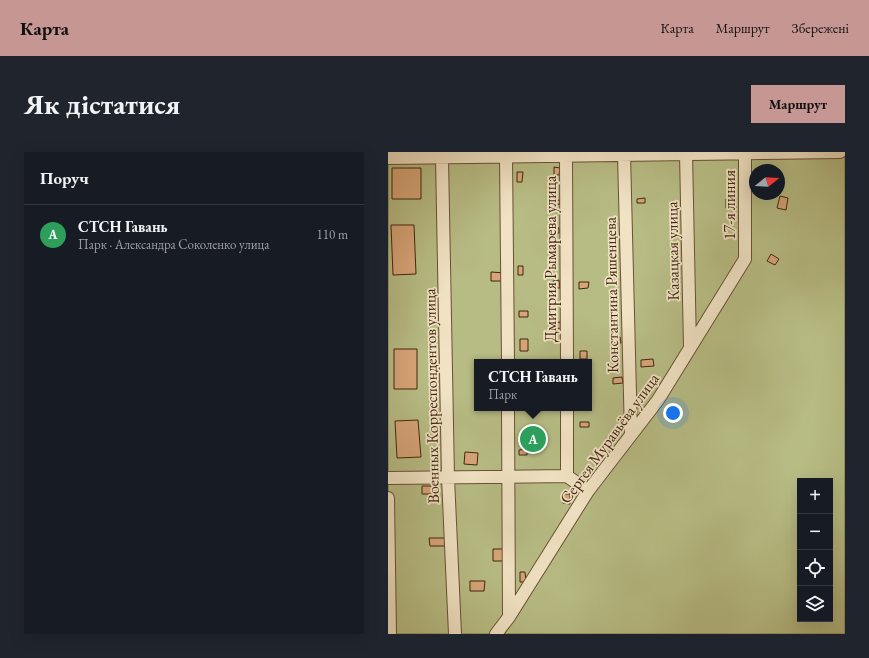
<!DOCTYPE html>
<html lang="uk">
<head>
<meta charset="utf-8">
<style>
	:root { --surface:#171b24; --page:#20242c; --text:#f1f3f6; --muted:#9ea1a6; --line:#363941; --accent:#c59692 }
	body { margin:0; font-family:"EB Garamond",serif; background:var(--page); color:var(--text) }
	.controls { position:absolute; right:12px; bottom:12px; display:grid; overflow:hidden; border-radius:0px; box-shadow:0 4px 16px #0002 }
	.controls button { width:36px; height:36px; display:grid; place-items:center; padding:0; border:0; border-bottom:1px solid var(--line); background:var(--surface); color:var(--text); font:20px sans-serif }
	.compass { position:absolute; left:361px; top:12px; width:36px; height:36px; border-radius:50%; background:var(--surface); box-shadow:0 4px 16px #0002; rotate:72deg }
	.you { position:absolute; left:285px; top:261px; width:14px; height:14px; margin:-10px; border:3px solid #fff; border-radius:50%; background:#1a73e8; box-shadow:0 0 0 6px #1a73e833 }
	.badge { display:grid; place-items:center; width:26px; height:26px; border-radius:50%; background:var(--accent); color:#fff; font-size:13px; font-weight:700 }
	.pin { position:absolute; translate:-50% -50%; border:2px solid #fff; box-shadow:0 1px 4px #0006 }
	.popup { position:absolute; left:86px; top:207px; width:118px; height:52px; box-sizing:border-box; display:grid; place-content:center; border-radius:0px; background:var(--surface); filter:drop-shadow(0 1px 3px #0005); font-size:13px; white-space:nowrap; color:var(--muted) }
	.popup b { font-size:15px; color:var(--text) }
	.popup::after { content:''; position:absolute; left:50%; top:100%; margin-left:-8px; border:8px solid transparent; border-top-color:var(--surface) }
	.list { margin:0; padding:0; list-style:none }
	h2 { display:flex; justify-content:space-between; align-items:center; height:52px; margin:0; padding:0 16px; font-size:17px }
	h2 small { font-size:13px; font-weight:400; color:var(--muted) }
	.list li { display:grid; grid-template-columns:26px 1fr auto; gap:12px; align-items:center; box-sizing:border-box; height:60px; padding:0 16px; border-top:1px solid var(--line) }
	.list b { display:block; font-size:15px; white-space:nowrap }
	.list p { margin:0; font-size:13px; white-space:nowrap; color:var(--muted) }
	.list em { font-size:13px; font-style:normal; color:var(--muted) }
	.icon { flex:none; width:22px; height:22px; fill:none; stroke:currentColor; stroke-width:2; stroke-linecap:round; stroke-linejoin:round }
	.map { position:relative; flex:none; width:457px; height:482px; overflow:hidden; border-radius:0px }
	header { display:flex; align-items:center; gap:24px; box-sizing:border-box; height:56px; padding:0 20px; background:var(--accent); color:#111 }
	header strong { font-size:19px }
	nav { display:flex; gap:22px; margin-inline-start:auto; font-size:14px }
	.intro { display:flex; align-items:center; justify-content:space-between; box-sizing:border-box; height:96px; padding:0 24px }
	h1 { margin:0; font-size:28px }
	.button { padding:10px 18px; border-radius:0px; background:var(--accent); color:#111; font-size:14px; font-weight:700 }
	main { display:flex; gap:24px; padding:0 24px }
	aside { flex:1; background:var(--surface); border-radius:0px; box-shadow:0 4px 16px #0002 }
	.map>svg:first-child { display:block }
	.green { fill:#b7bc84; stroke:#7c704a; fill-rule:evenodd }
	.building { fill:#d7a577; stroke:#412511 }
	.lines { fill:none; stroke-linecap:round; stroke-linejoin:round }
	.minor-casing { stroke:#6b5036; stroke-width:14 }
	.minor { stroke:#f0e2c3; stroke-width:12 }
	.labels { text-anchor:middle; stroke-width:3.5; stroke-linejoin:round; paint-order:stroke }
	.street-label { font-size:16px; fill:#412511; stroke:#f0e2c3 }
</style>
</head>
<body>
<header>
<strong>Карта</strong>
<nav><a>Карта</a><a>Маршрут</a><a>Збережені</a></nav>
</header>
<div class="intro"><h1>Як дістатися</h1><a class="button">Маршрут</a></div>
<main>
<aside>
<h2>Поруч<small></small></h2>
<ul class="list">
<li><span class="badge" style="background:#2e9e5b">A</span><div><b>СТСН Гавань</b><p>Парк · Александра Соколенко улица</p></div><em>110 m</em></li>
</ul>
</aside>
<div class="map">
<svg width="457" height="482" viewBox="0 0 457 482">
	<rect width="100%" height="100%" fill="#e8d3a3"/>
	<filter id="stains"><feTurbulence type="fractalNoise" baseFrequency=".005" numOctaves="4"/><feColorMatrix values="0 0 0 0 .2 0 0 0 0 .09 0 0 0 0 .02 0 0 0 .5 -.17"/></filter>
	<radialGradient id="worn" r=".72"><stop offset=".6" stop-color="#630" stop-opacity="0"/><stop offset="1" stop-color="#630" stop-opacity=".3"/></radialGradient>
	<path class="green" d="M 0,0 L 457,0 L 457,482 L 0,482 ZM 367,18 L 391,18 L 391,42 L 367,42 ZM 89,210 L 201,210 L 201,256 L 89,256 ZM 412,329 L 442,329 L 442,467 L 412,467 Z"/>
	<path class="building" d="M 166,15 L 172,16 L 171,23 L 166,23 Z
		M 4,16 L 33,16 L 33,47 L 4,47 Z
		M 129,20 L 135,20 L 134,30 L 129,30 Z
		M 392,44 L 400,46 L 398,58 L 389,56 Z
		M 257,46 L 257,51 L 249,51 L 249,47 Z
		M 338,47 L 348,47 L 348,56 L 338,56 Z
		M 172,48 L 172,52 L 165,53 L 164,49 Z
		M 3,73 L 26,73 L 28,122 L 5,123 Z
		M 162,76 L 171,76 L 171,81 L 162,81 Z
		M 383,102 L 391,107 L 387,113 L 379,109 Z
		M 130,114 L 135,114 L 135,123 L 130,123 Z
		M 103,120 L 117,121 L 116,129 L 103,129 Z
		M 171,128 L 172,136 L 165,136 L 165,129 Z
		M 191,130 L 201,130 L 200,136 L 191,137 Z
		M 131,159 L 140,159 L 140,165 L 131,165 Z
		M 172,170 L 173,176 L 165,177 L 164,171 Z
		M 232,185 L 233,191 L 225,191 L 224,186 Z
		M 132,187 L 140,187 L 140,199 L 132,199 Z
		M 6,197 L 29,197 L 29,237 L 6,237 Z
		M 192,199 L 199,199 L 199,207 L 192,207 Z
		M 265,207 L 266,214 L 253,215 L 253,208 Z
		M 234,225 L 235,231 L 225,232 L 225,226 Z
		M 30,268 L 33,305 L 9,306 L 7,269 Z
		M 192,270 L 201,270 L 201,275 L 192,275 Z
		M 139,297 L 139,303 L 131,303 L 131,298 Z
		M 77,300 L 90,301 L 89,313 L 76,312 Z
		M 34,334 L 47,334 L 47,342 L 34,342 Z
		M 176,342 L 182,342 L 182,352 L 175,351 Z
		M 41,386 L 57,386 L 57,394 L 42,394 Z
		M 105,397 L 118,397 L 118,409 L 105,409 Z
		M 132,420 L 137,420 L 138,430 L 132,430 Z
		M 82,429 L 97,429 L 96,439 L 82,439 Z"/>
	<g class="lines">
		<g class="minor-casing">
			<path id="minor" d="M 236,2 L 243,283
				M 298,2 L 302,195
				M 178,4 L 179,210
				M 0,6 L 452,0
				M 54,6 L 60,326 L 67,482
				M 120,210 L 118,5 L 121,0
				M 120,256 L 121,465
				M 179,256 L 179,324 L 200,339
				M 0,326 L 179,324
				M 0,346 L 2,482
				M 108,482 L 121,465 L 200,339 L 270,248 L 357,107 L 357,0"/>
		</g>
		<use href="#minor" class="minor"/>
	</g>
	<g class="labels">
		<g class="street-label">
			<text transform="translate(341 53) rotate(-90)" y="6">17-я линия</text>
			<text transform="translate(284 99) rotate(-91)" y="6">Казацкая улица</text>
			<text transform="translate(162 107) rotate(-90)" y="6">Дмитрия Рымарева улица</text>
			<text transform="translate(223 143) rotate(-91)" y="6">Константина Ряшенцева</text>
			<text transform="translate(43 244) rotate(-91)" y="6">Военных Корреспондентов улица</text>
			<text transform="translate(221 286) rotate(-54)" y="6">Сергея Муравьёва улица</text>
		</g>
	</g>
	<rect width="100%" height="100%" filter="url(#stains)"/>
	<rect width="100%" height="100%" fill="url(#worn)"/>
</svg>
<div class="controls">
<button>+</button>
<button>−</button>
<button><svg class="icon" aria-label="locate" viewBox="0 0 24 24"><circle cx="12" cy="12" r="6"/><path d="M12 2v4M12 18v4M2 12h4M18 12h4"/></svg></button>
<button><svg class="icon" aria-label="layers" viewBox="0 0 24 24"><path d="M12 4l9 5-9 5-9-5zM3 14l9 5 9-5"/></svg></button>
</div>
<svg class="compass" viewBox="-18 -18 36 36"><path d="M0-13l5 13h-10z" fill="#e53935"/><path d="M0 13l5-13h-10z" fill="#9ea1a6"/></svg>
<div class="you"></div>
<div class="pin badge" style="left:145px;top:287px;background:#2e9e5b">A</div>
<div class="popup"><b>СТСН Гавань</b>Парк</div>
</div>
</main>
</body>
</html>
